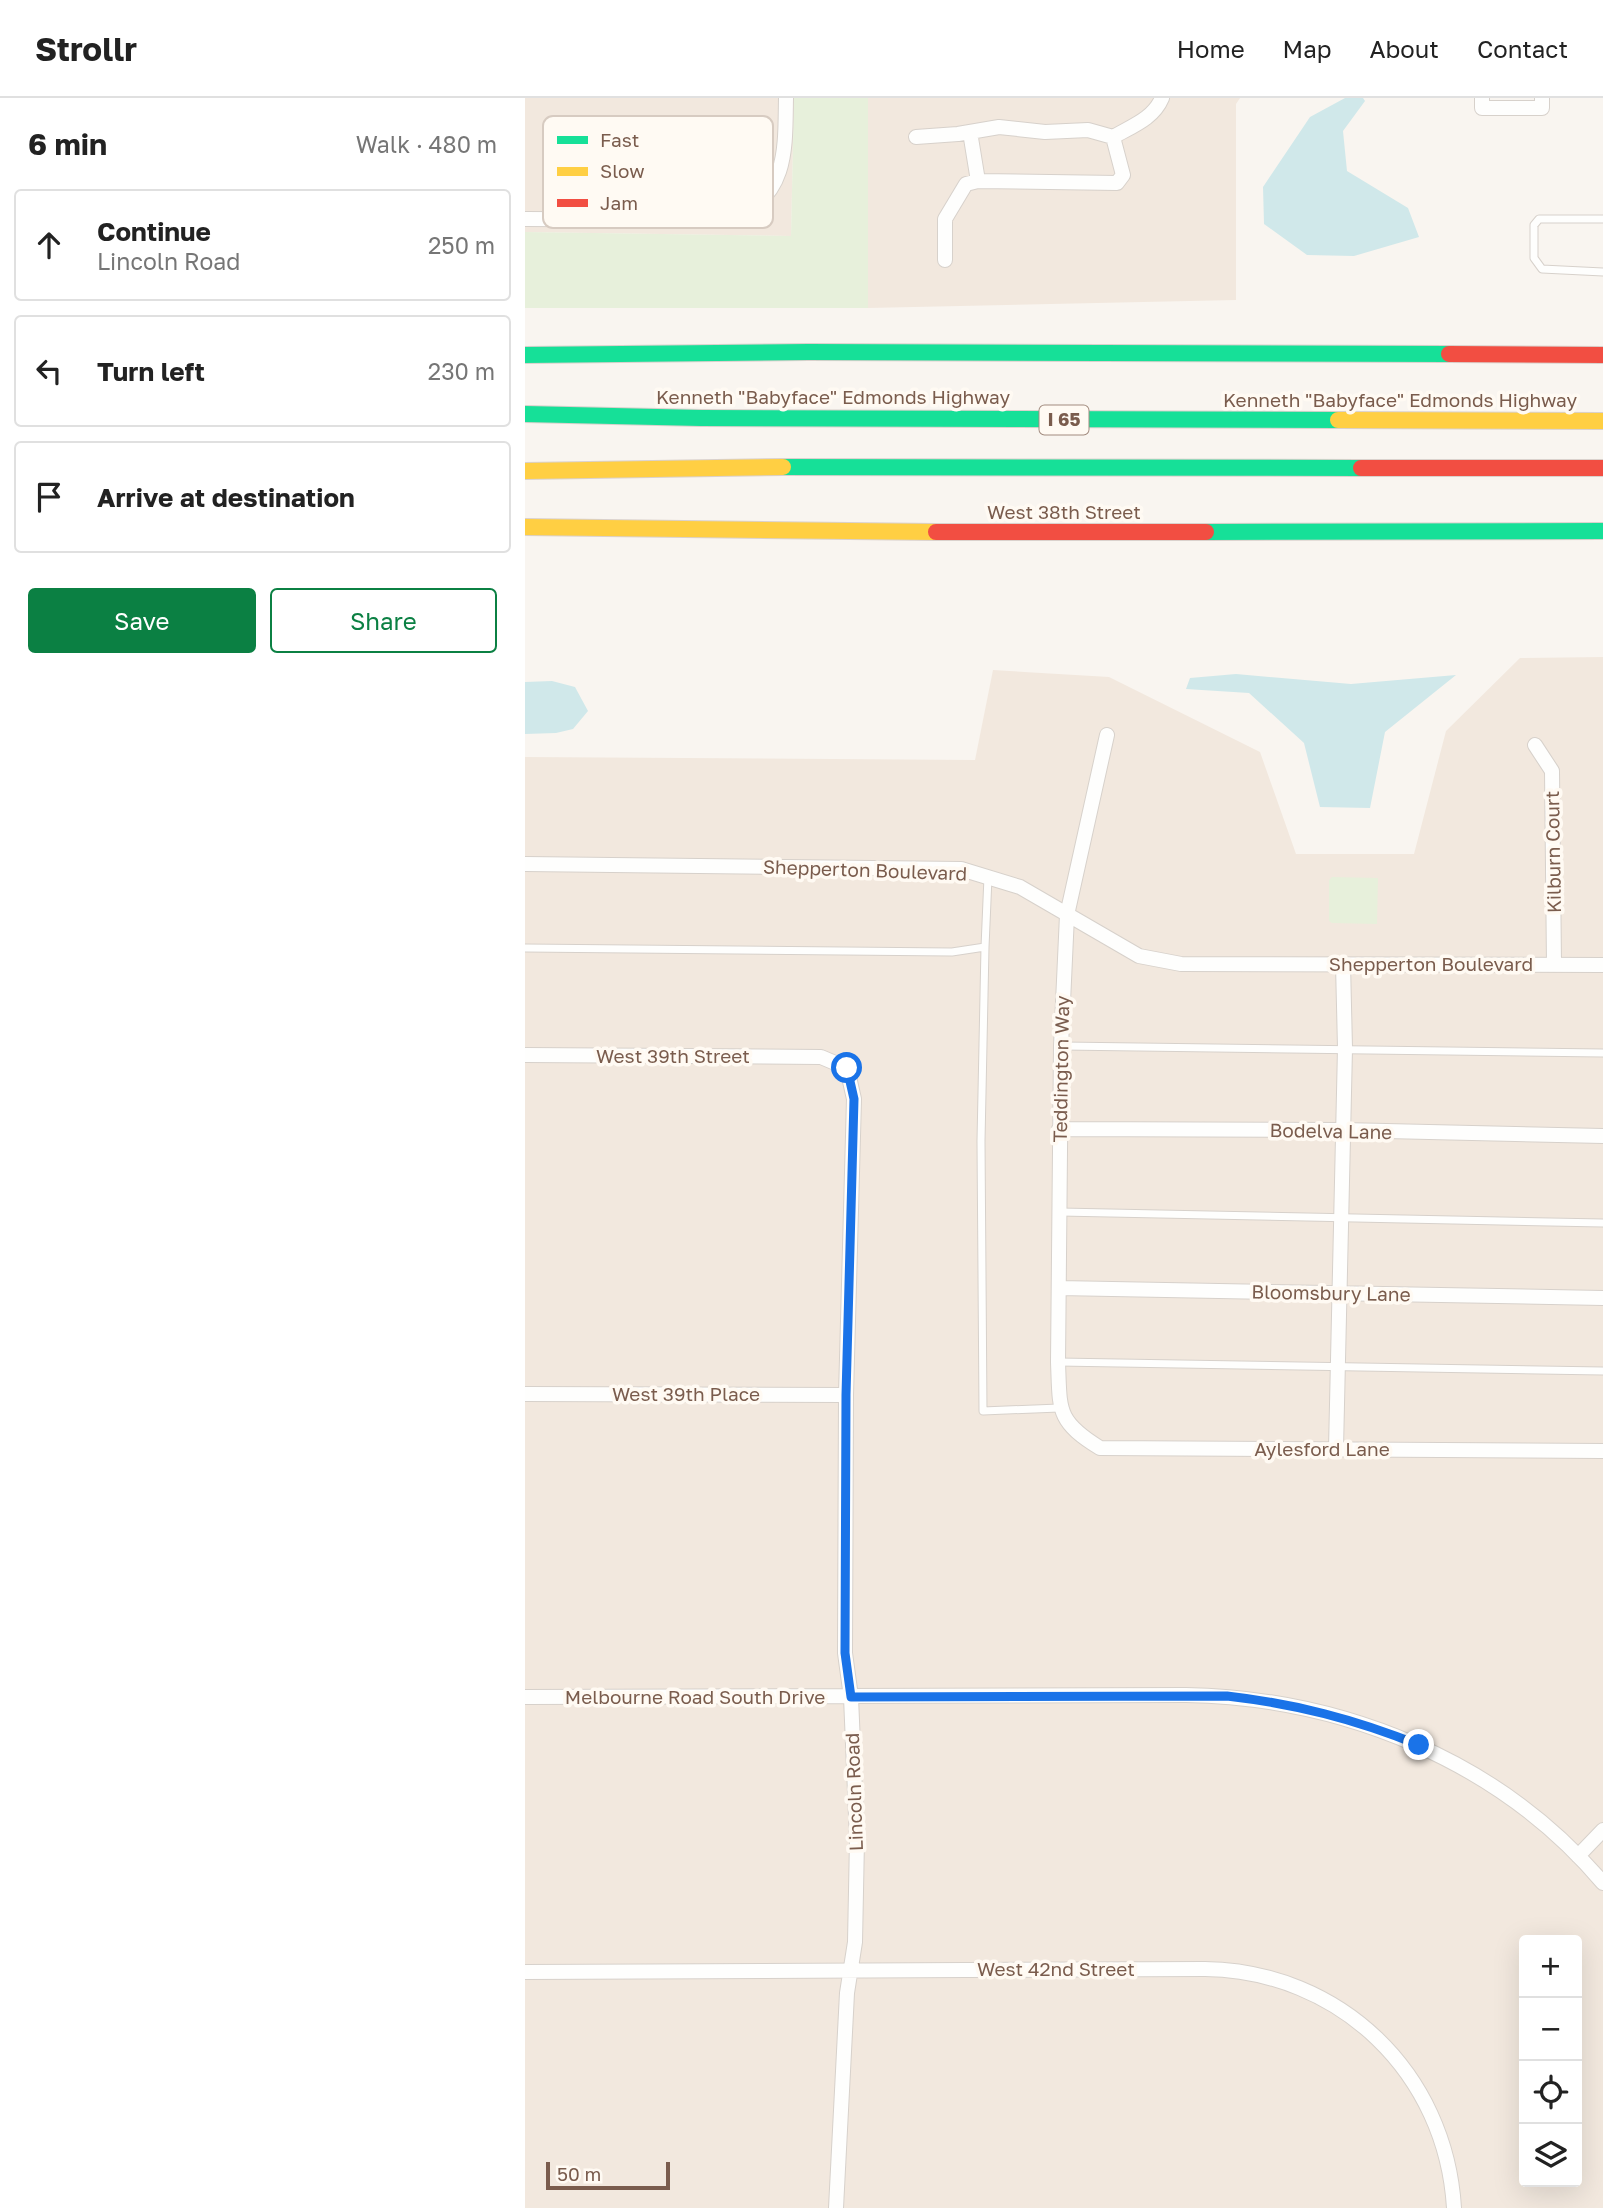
<!DOCTYPE html>
<html lang="en">
<head>
<meta charset="utf-8">
<style>
	:root { --surface:#fff; --page:#f2f2f2; --text:#222; --muted:#767676; --line:#e0e0e0; --accent:#0b8043 }
	body { margin:0; font-family:"Golos Text",sans-serif; background:var(--page); color:var(--text) }
	.controls { position:absolute; right:21px; bottom:21px; display:grid; overflow:hidden; border-radius:7px; box-shadow:0 7px 28px #0002 }
	.controls button { width:63px; height:63px; display:grid; place-items:center; padding:0; border:0; border-bottom:2px solid var(--line); background:var(--surface); color:var(--text); font:35px sans-serif }
	.scale { position:absolute; left:21px; bottom:18px; width:124px; box-sizing:border-box; padding-left:7px; border:4px solid #7a5c4d; border-top:0; font-size:19px; line-height:24px; white-space:nowrap; color:#7a5c4d; -webkit-text-stroke:5px #fffaf3; paint-order:stroke }
	.stop { position:absolute; width:21px; height:21px; margin:-16px; border:5px solid #1a73e8; border-radius:50%; background:#fff }
	.stop.end { background:#1a73e8; border-color:#fff; box-shadow:0 2px 7px #0008 }
	.list { margin:0; padding:0; list-style:none }
	h2 { display:flex; justify-content:space-between; align-items:center; height:91px; margin:0; padding:0 28px; font-size:30px }
	h2 small { font-size:23px; font-weight:400; color:var(--muted) }
	.list li { display:grid; grid-template-columns:46px 1fr auto; gap:21px; align-items:center; box-sizing:border-box; height:112px; margin:0 14px 14px; padding:0 14px; border:2px solid var(--line); border-radius:7px }
	.list b { display:block; font-size:26px; white-space:nowrap }
	.list p { margin:0; font-size:23px; white-space:nowrap; color:var(--muted) }
	.list em { font-size:23px; font-style:normal; color:var(--muted) }
	.actions { display:flex; gap:14px; padding:21px 28px }
	.actions a { flex:1; padding:16px 0; border:2px solid var(--accent); border-radius:7px; text-align:center; font-size:24px; color:var(--accent) }
	.actions .main { background:var(--accent); color:#fff }
	.icon { flex:none; width:38px; height:38px; fill:none; stroke:currentColor; stroke-width:2; stroke-linecap:round; stroke-linejoin:round }
	.map { position:relative; flex:none; width:1078px; height:2110px; overflow:hidden }
	header { display:flex; align-items:center; gap:42px; box-sizing:border-box; height:98px; padding:0 35px; background:var(--surface); border-bottom:2px solid var(--line) }
	header strong { font-size:33px }
	nav { display:flex; gap:38px; margin-inline-start:auto; font-size:24px }
	main { display:flex }
	aside { flex:1; background:var(--surface) }
	.map>svg:first-child { display:block }
	.residential { fill:#f2e8de; fill-rule:evenodd }
	.green { fill:#e7f0db }
	.water { fill:#d0e8ea }
	.lines { fill:none; stroke-linecap:round; stroke-linejoin:round }
	.lane-casing { stroke:#d7d1cb; stroke-width:9 }
	.street-casing { stroke:#d7d1cb; stroke-width:16 }
	.fast-casing { stroke:#dad1cc; stroke-width:18 }
	.slow-casing { stroke:#dad1cc; stroke-width:18 }
	.jam-casing { stroke:#dad1cc; stroke-width:18 }
	.lane { stroke:#fefefd; stroke-width:7 }
	.street { stroke:#fefefd; stroke-width:14 }
	.fast { stroke:#16e098; stroke-width:16 }
	.slow { stroke:#ffcf43; stroke-width:16 }
	.jam { stroke:#f24e42; stroke-width:16 }
	.route { stroke:#1a73e8; stroke-width:9 }
	.labels { text-anchor:middle; stroke-width:7; stroke-linejoin:round; paint-order:stroke }
	.shield { fill:#fffaf3; stroke:#a28b7f; stroke-width:2 }
	.shield-label { font-size:18px; font-weight:bold; fill:#7a5c4d }
	.street-label { font-size:19px; fill:#7a5c4d; stroke:#fffaf3 }
	.key { fill:#fffaf3; stroke:#d7cbc1; stroke-width:2 }
	.key-label { font-size:19px; fill:#7a5c4d }
</style>
</head>
<body>
<header>
<strong>Strollr</strong>
<nav><a>Home</a><a>Map</a><a>About</a><a>Contact</a></nav>
</header>
<main>
<aside>
<h2>6 min<small>Walk · 480 m</small></h2>
<ul class="list">
<li><svg class="icon" aria-label="ahead" viewBox="0 0 24 24"><path d="M12 20V5M6 11l6-6 6 6"/></svg><div><b>Continue</b><p>Lincoln Road</p></div><em>250 m</em></li>
<li><svg class="icon" aria-label="left" viewBox="0 0 24 24"><path d="M17 20v-9H6M10 6l-5 5 5 5"/></svg><div><b>Turn left</b></div><em>230 m</em></li>
<li><svg class="icon" aria-label="arrive" viewBox="0 0 24 24"><path d="M6 21V4h12l-3 4 3 4H6"/></svg><div><b>Arrive at destination</b></div></li>
</ul>
<div class="actions"><a class="main">Save</a><a>Share</a></div>
</aside>
<div class="map">
<svg width="1078" height="2110" viewBox="0 0 1078 2110">
	<rect width="100%" height="100%" fill="#f9f5f0"/>
	<path class="residential" d="M 0,0 L 269,0 L 266,138 L 0,134 Z
		M 343,0 L 715,0 L 711,6 L 711,202 L 343,210 Z
		M 1078,559 L 1078,2110 L 0,2110 L 0,659 L 450,662 L 468,572 L 584,579 L 735,654 L 771,756 L 889,756 L 921,633 L 995,560 ZM 999,1842 L 1052,1842 L 1052,2084 L 999,2084 Z"/>
	<path class="green" d="M 269,0 L 343,0 L 343,210 L 0,210 L 0,134 L 266,138 Z
		M 807,779 L 853,780 L 852,826 L 807,825 L 804,823 L 804,782 Z"/>
	<path class="water" d="M 820,0 L 838,0 L 840,3 L 818,33 L 822,73 L 883,110 L 894,139 L 829,158 L 782,157 L 739,126 L 738,89 L 785,19 Z
		M 711,576 L 826,586 L 931,577 L 860,634 L 845,710 L 795,709 L 779,645 L 724,595 L 661,591 L 665,580 Z
		M 27,583 L 50,589 L 63,613 L 48,631 L 31,635 L 0,636 L 0,584 Z"/>
	<g class="lines">
		<g class="lane-casing">
			<path id="lane" d="M 1078,121 L 1014,121 L 1009,127 L 1009,160 L 1017,171 L 1078,174
				M 460,849 L 456,1043 L 458,1313 L 534,1310
				M 0,850 L 427,854 L 460,849 L 463,779
				M 537,948 L 1078,955
				M 535,1114 L 1078,1125
				M 533,1264 L 1078,1273"/>
		</g>
		<g class="street-casing">
			<path id="street" d="M 957,0 L 957,10 L 1017,10 L 1017,0
				M 445,34 L 453,83
				M 391,39 L 433,36 L 474,29 L 520,34 L 563,32 L 588,39
				M 588,39 C 607,28 628,21 637,0
				M 0,121 L 190,122 C 197,120 205,120 212,117 C 264,97 260,46 261,0
				M 420,162 L 420,121 L 441,86 L 453,83 L 592,85 L 598,77 L 588,39
				M 582,637 L 542,817 L 536,948 L 533,1264 C 535,1312 531,1323 575,1350 L 1078,1353
				M 1010,647 L 1027,673 L 1029,867
				M 0,766 L 436,771 L 495,789 L 614,858 L 656,866 L 1078,867
				M 0,957 L 296,959 L 322,970 L 329,1001 L 321,1297 L 320,1555 L 326,1599 L 332,1742 L 330,1844 L 322,1895 L 311,2110
				M 534,1031 L 818,1032 L 1078,1038
				M 534,1190 L 1078,1200
				M 0,1296 L 321,1297
				M 811,1351 L 820,950 L 818,866
				M 0,1599 L 661,1597 C 819,1600 975,1663 1078,1785
				M 1053,1758 L 1078,1732
				M 0,1874 L 680,1871 C 815,1873 921,1975 929,2110"/>
		</g>
		<g class="fast-casing">
			<path id="fast" d="M 0,257 L 283,254 L 924,256
				M 0,316 L 176,320 L 813,322
				M 258,369 L 836,370
				M 681,434 L 1078,433"/>
		</g>
		<g class="slow-casing">
			<path id="slow" d="M 813,322 L 1078,323
				M 0,373 L 258,369
				M 0,429 L 411,434"/>
		</g>
		<g class="jam-casing">
			<path id="jam" d="M 924,256 L 1078,257
				M 836,370 L 1078,370
				M 411,434 L 681,434"/>
		</g>
		<use href="#lane" class="lane"/>
		<use href="#street" class="street"/>
		<use href="#fast" class="fast"/>
		<use href="#slow" class="slow"/>
		<use href="#jam" class="jam"/>
	</g>
	<g class="lines">
		<path class="route" d="M 322,970 L 329,1001 L 321,1297 L 320,1555 L 326,1599 L 702,1598 C 771,1606 829,1621 894,1647"/>
	</g>
	<g class="labels">
		<rect class="shield" x="514.5" y="307.5" width="49" height="29" rx="5"/>
		<g class="shield-label">
			<text x="539" y="328">I 65</text>
		</g>
		<g class="street-label">
			<text x="308" y="306">Kenneth "Babyface" Edmonds Highway</text>
			<text x="875" y="309">Kenneth "Babyface" Edmonds Highway</text>
			<text x="539" y="421">West 38th Street</text>
			<text transform="translate(1028 754) rotate(-91)" y="7">Kilburn Court</text>
			<text transform="translate(340 772) rotate(2)" y="7">Shepperton Boulevard</text>
			<text x="906" y="873">Shepperton Boulevard</text>
			<text x="148" y="965">West 39th Street</text>
			<text transform="translate(536 971) rotate(-89)" y="7">Teddington Way</text>
			<text transform="translate(806 1033) rotate(1)" y="7">Bodelva Lane</text>
			<text transform="translate(806 1195) rotate(1)" y="7">Bloomsbury Lane</text>
			<text x="161" y="1303">West 39th Place</text>
			<text x="797" y="1358">Aylesford Lane</text>
			<text x="170" y="1606">Melbourne Road South Drive</text>
			<text transform="translate(329 1694) rotate(-92)" y="7">Lincoln Road</text>
			<text x="531" y="1878">West 42nd Street</text>
		</g>
	</g>
	<rect x="18" y="18" width="230" height="112" rx="10" class="key"/>
	<rect x="32" y="38" width="31" height="8" fill="#16e098"/>
	<rect x="32" y="69" width="31" height="9" fill="#ffcf43"/>
	<rect x="32" y="101" width="31" height="8" fill="#f24e42"/>
	<g class="key-label">
		<text x="75" y="49">Fast</text>
		<text x="75" y="80">Slow</text>
		<text x="75" y="112">Jam</text>
	</g>
</svg>
<div class="controls">
<button>+</button>
<button>−</button>
<button><svg class="icon" aria-label="locate" viewBox="0 0 24 24"><circle cx="12" cy="12" r="6"/><path d="M12 2v4M12 18v4M2 12h4M18 12h4"/></svg></button>
<button><svg class="icon" aria-label="layers" viewBox="0 0 24 24"><path d="M12 4l9 5-9 5-9-5zM3 14l9 5 9-5"/></svg></button>
</div>
<div class="scale">50 m</div>
<div class="stop" style="left:322px;top:970px"></div>
<div class="stop end" style="left:894px;top:1647px"></div>
</div>
</main>
</body>
</html>
